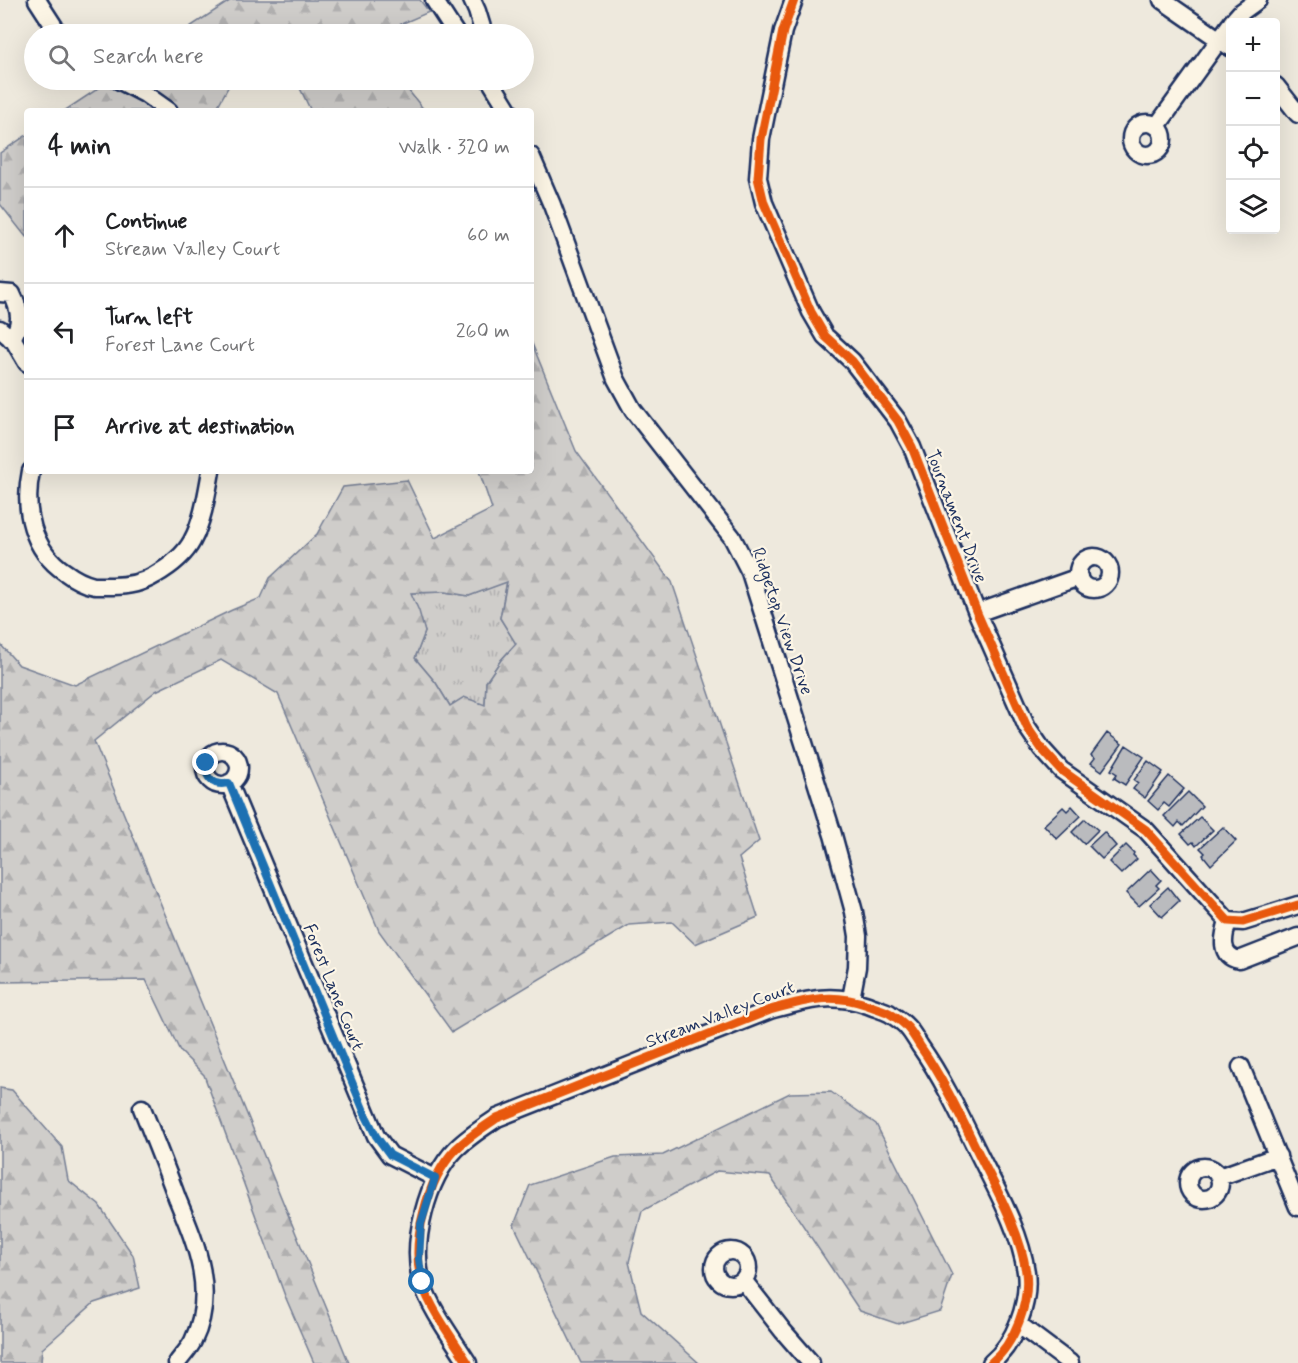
<!DOCTYPE html>
<html lang="en">
<head>
<meta charset="utf-8">
<style>
	:root { --surface:#fff; --page:#f2f2f2; --text:#202124; --muted:#757577; --line:#e0e0e0 }
	body { margin:0; font-family:Mynerve,sans-serif; background:var(--page); color:var(--text) }
	.controls { position:absolute; right:18px; top:18px; display:grid; overflow:hidden; border-radius:6px; box-shadow:0 6px 24px #0002 }
	.controls button { width:54px; height:54px; display:grid; place-items:center; padding:0; border:0; border-bottom:2px solid var(--line); background:var(--surface); color:var(--text); font:30px sans-serif }
	.stop { position:absolute; width:18px; height:18px; margin:-14px; border:4px solid #1f6fb2; border-radius:50%; background:#fff }
	.stop.end { background:#1f6fb2; border-color:#fff; box-shadow:0 2px 6px #0008 }
	.list { margin:0; padding:0; list-style:none }
	h2 { display:flex; justify-content:space-between; align-items:center; height:78px; margin:0; padding:0 24px; font-size:26px }
	h2 small { font-size:20px; font-weight:400; color:var(--muted) }
	.list li { display:grid; grid-template-columns:39px 1fr auto; gap:18px; align-items:center; box-sizing:border-box; height:96px; padding:0 24px; border-top:2px solid var(--line) }
	.list b { display:block; font-size:22px; white-space:nowrap }
	.list p { margin:0; font-size:20px; white-space:nowrap; color:var(--muted) }
	.list em { font-size:20px; font-style:normal; color:var(--muted) }
	.icon { flex:none; width:33px; height:33px; fill:none; stroke:currentColor; stroke-width:2; stroke-linecap:round; stroke-linejoin:round }
	.map { position:relative; flex:none; width:1298px; height:1363px; overflow:hidden }
	.search { position:absolute; background:var(--surface); box-shadow:0 6px 24px #0002; left:24px; top:24px; width:510px; height:66px; display:flex; align-items:center; gap:15px; box-sizing:border-box; padding:0 21px; border-radius:33px; color:var(--muted); font-size:22px }
	.panel { position:absolute; background:var(--surface); box-shadow:0 6px 24px #0002; left:24px; top:108px; width:510px; height:366px; border-radius:6px }
	.map>svg:first-child { display:block }
	.grass { fill:url(#grass-tufts); stroke:#757e94; stroke-width:1.5 }
	.forest { fill:url(#forest-firs); stroke:#757e94; stroke-width:1.5; fill-rule:evenodd }
	.building { fill:#babbbe; stroke:#1b2f5e; stroke-width:1.5 }
	.lines { fill:none; stroke-linecap:round; stroke-linejoin:round }
	.minor-casing { stroke:#1b2f5e; stroke-width:21 }
	.minor { stroke:#fcf5e5; stroke-width:16 }
	.cycleway-casing { stroke:#fcf5e5; stroke-width:13 }
	.cycleway { stroke:#e8590c; stroke-width:9 }
	.route { stroke:#1f6fb2; stroke-width:8 }
	.labels { text-anchor:middle; stroke-width:4.5; stroke-linejoin:round; paint-order:stroke }
	.street-label { font-size:18px; fill:#1b2f5e; stroke:#fcf5e5 }
</style>
</head>
<body>
<div class="map">
<svg width="1298" height="1363" viewBox="0 0 1298 1363">
	<defs>
		<pattern id="grass-tufts" width="24" height="20" patternUnits="userSpaceOnUse" patternTransform="scale(1.5)"><rect width="24" height="20" fill="#cfcdca"/><path d="M3 7l-1-3M5 7V3M7 7l1-3M15 17l-1-3M17 17v-4M19 17l1-3" fill="none" stroke="#b1b0b0"/></pattern>
		<pattern id="forest-firs" width="22" height="20" patternUnits="userSpaceOnUse" patternTransform="scale(1.5)"><rect width="22" height="20" fill="#cfcdca"/><path d="M5 1l3.5 6h-7zM16 11l3.5 6h-7z" fill="#b1b0b0"/></pattern>
	</defs>
	<rect width="100%" height="100%" fill="#eee9dd"/>
	<filter id="ink" filterUnits="userSpaceOnUse"><feTurbulence type="fractalNoise" baseFrequency=".0167" numOctaves="2"/><feDisplacementMap in="SourceGraphic" scale="12" xChannelSelector="R" yChannelSelector="G"/><feConvolveMatrix kernelMatrix="1 2 1 2 8 2 1 2 1" color-interpolation-filters="sRGB"/></filter>
	<g filter="url(#ink)">
		<path class="grass" d="M 507,581 L 500,618 L 516,643 L 501,660 L 486,682 L 485,705 L 450,706 L 436,683 L 415,658 L 425,632 L 410,593 L 445,592 L 469,596 Z"/>
		<path class="forest" d="M 231,0 L 420,0 L 429,12 L 378,34 L 179,34 Z
			M 111,80 L 232,80 L 215,111 L 64,111 Z
			M 296,80 L 400,80 L 425,111 L 311,111 Z
			M 27,135 L 27,234 L 26,237 L 0,204 L 0,153 Z
			M 531,341 L 576,451 L 672,582 L 759,841 L 739,858 L 758,917 L 695,944 L 672,922 L 629,925 L 452,1032 L 379,931 L 278,694 L 221,660 L 156,691 L 94,741 L 349,1363 L 314,1363 L 285,1296 L 204,1075 L 180,1051 L 146,980 L 3,982 L 0,979 L 0,644 L 19,665 L 75,685 L 232,610 L 261,598 L 270,578 L 317,534 L 343,487 L 407,480 L 435,538 L 492,509 L 479,471 L 531,471 ZM 507,582 L 500,618 L 516,644 L 501,660 L 486,682 L 485,705 L 464,697 L 450,706 L 436,683 L 415,658 L 425,632 L 419,611 L 411,593 L 445,592 L 469,596 Z
			M 0,1088 L 12,1090 L 62,1147 L 68,1180 L 99,1205 L 133,1255 L 140,1288 L 94,1303 L 42,1349 L 41,1363 L 0,1363 Z
			M 831,1092 L 876,1124 L 952,1275 L 940,1311 L 898,1324 L 860,1311 L 770,1176 L 717,1171 L 642,1211 L 629,1262 L 641,1311 L 699,1363 L 581,1363 L 514,1225 L 530,1185 L 615,1157 L 663,1155 L 790,1093 Z"/>
		<path class="building" d="M 1107,733 L 1122,744 L 1102,771 L 1091,763 L 1095,758 L 1091,755 Z
			M 1126,745 L 1144,757 L 1125,785 L 1114,778 L 1117,774 L 1111,770 Z
			M 1148,761 L 1163,772 L 1145,798 L 1133,789 L 1138,783 L 1134,780 Z
			M 1169,776 L 1184,789 L 1169,807 L 1164,803 L 1158,810 L 1148,801 Z
			M 1188,792 L 1202,806 L 1183,826 L 1179,822 L 1175,827 L 1164,816 Z
			M 1072,806 L 1081,816 L 1057,839 L 1044,825 L 1063,807 L 1067,811 Z
			M 1200,817 L 1213,830 L 1196,846 L 1193,842 L 1190,844 L 1181,834 Z
			M 1085,819 L 1098,830 L 1084,844 L 1072,832 Z
			M 1223,827 L 1236,841 L 1211,865 L 1203,855 L 1205,853 L 1200,848 Z
			M 1104,832 L 1116,846 L 1102,859 L 1089,846 Z
			M 1126,845 L 1134,853 L 1133,855 L 1137,859 L 1121,874 L 1109,862 Z
			M 1151,869 L 1161,880 L 1156,885 L 1159,888 L 1139,906 L 1126,893 Z
			M 1168,887 L 1179,901 L 1162,917 L 1150,904 Z"/>
		<g class="lines">
			<g class="minor-casing">
				<path id="minor" d="M 37,0 L 59,34
					M 434,0 L 456,34
					M 472,0 L 477,11 L 484,34
					M 794,0 L 783,31 L 761,139 L 758,178 L 764,203 L 811,312 L 825,336 L 852,361 L 898,421 L 912,447 L 977,613 L 1027,727 L 1042,749 L 1061,770 L 1146,830 L 1228,921 L 1243,922 L 1298,905
					M 1162,0 L 1230,47
					M 1232,22 L 1240,13 L 1258,0
					M 118,80 L 145,94 L 169,111
					M 490,80 L 509,111
					M 1276,86 L 1298,114
					M1131 139a16 16 0 1 1 32 0a16 16 0 1 1-32 0Z
					M 1157,126 L 1230,25
					M 531,156 L 552,205 L 616,379 L 633,410 L 732,537 L 750,572 L 833,835 L 854,912 L 858,936 L 857,967 L 851,999
					M 0,293 L 12,294 C 20,310 23,324 11,339
					M 0,329 L 14,341 L 27,363
					M 31,471 C 23,509 32,550 65,572 C 73,578 84,584 94,586 C 100,586 106,586 112,586 C 128,586 142,583 155,575 C 169,567 184,556 192,541 C 203,521 207,493 211,471
					M1078 573a16 16 0 1 1 32 0a16 16 0 1 1-32 0Z
					M 977,613 L 1079,577
					M205 768a17 17 0 1 1 34 0a17 17 0 1 1-34 0Z
					M 229,783 L 376,1136 L 390,1155 L 435,1178
					M 1228,921 C 1223,937 1219,956 1239,960 L 1298,937
					M 1241,1067 L 1298,1207
					M 142,1108 C 154,1138 166,1168 177,1198 C 196,1244 217,1292 193,1341 C 189,1349 182,1356 177,1363
					M1188 1183a16 16 0 1 1 32 0a16 16 0 1 1-32 0Z
					M 1219,1177 L 1278,1156
					M714 1268a17 17 0 1 1 34 0a17 17 0 1 1-34 0Z
					M 743,1280 L 783,1331 L 811,1363
					M 1018,1324 L 1070,1363
					M 468,1363 C 453,1339 431,1310 422,1283 C 410,1243 427,1179 456,1149 C 468,1137 482,1128 497,1118 L 770,1010 C 806,1000 831,992 868,1005 C 875,1008 883,1010 889,1013 C 895,1017 903,1022 907,1027 C 912,1032 916,1040 920,1046 C 941,1076 957,1109 973,1142 C 992,1182 1020,1228 1026,1272 C 1030,1303 1015,1343 991,1363"/>
			</g>
			<use href="#minor" class="minor"/>
			<g class="cycleway-casing">
				<path id="cycleway" d="M 794,0 L 783,31 L 761,139 L 758,178 L 764,203 L 811,312 L 825,336 L 852,361 L 898,421 L 912,447 L 977,613 L 1027,727 L 1042,749 L 1061,770 L 1146,830 L 1228,921 L 1243,922 L 1298,905
					M 468,1363 C 453,1339 431,1310 422,1283 C 410,1243 427,1179 456,1149 C 468,1137 482,1128 497,1118 L 770,1010 C 806,1000 831,992 868,1005 C 875,1008 883,1010 889,1013 C 895,1017 903,1022 907,1027 C 912,1032 916,1040 920,1046 C 941,1076 957,1109 973,1142 C 992,1182 1020,1228 1026,1272 C 1030,1303 1015,1343 991,1363"/>
			</g>
			<use href="#cycleway" class="cycleway"/>
		</g>
	</g>
	<g class="lines" filter="url(#ink)">
		<path class="route" d="M 206,763 C 204,778 214,787 229,783 L 366,1116 L 376,1136 L 390,1155 L 435,1178 L 421,1224 L 419,1259 L 422,1282"/>
	</g>
	<g class="labels">
		<g class="street-label">
			<text transform="translate(957 516) rotate(69)" y="6">Tournament Drive</text>
			<text transform="translate(783 621) rotate(71)" y="6">Ridgetop View Drive</text>
			<text transform="translate(334 987) rotate(68)" y="6">Forest Lane Court</text>
			<text transform="translate(720 1014) rotate(-21)" y="6">Stream Valley Court</text>
		</g>
	</g>
</svg>
<div class="controls">
<button>+</button>
<button>−</button>
<button><svg class="icon" aria-label="locate" viewBox="0 0 24 24"><circle cx="12" cy="12" r="6"/><path d="M12 2v4M12 18v4M2 12h4M18 12h4"/></svg></button>
<button><svg class="icon" aria-label="layers" viewBox="0 0 24 24"><path d="M12 4l9 5-9 5-9-5zM3 14l9 5 9-5"/></svg></button>
</div>
<div class="stop" style="left:422px;top:1282px"></div>
<div class="stop end" style="left:206px;top:763px"></div>
<div class="search"><svg class="icon" aria-label="search" viewBox="0 0 24 24"><circle cx="10" cy="10" r="6"/><path d="M15 15l6 6"/></svg>Search here</div>
<section class="panel">
<h2>4 min<small>Walk · 320 m</small></h2>
<ul class="list">
<li><svg class="icon" aria-label="ahead" viewBox="0 0 24 24"><path d="M12 20V5M6 11l6-6 6 6"/></svg><div><b>Continue</b><p>Stream Valley Court</p></div><em>60 m</em></li>
<li><svg class="icon" aria-label="left" viewBox="0 0 24 24"><path d="M17 20v-9H6M10 6l-5 5 5 5"/></svg><div><b>Turn left</b><p>Forest Lane Court</p></div><em>260 m</em></li>
<li><svg class="icon" aria-label="arrive" viewBox="0 0 24 24"><path d="M6 21V4h12l-3 4 3 4H6"/></svg><div><b>Arrive at destination</b></div></li>
</ul>
</section>
</div>
</body>
</html>
